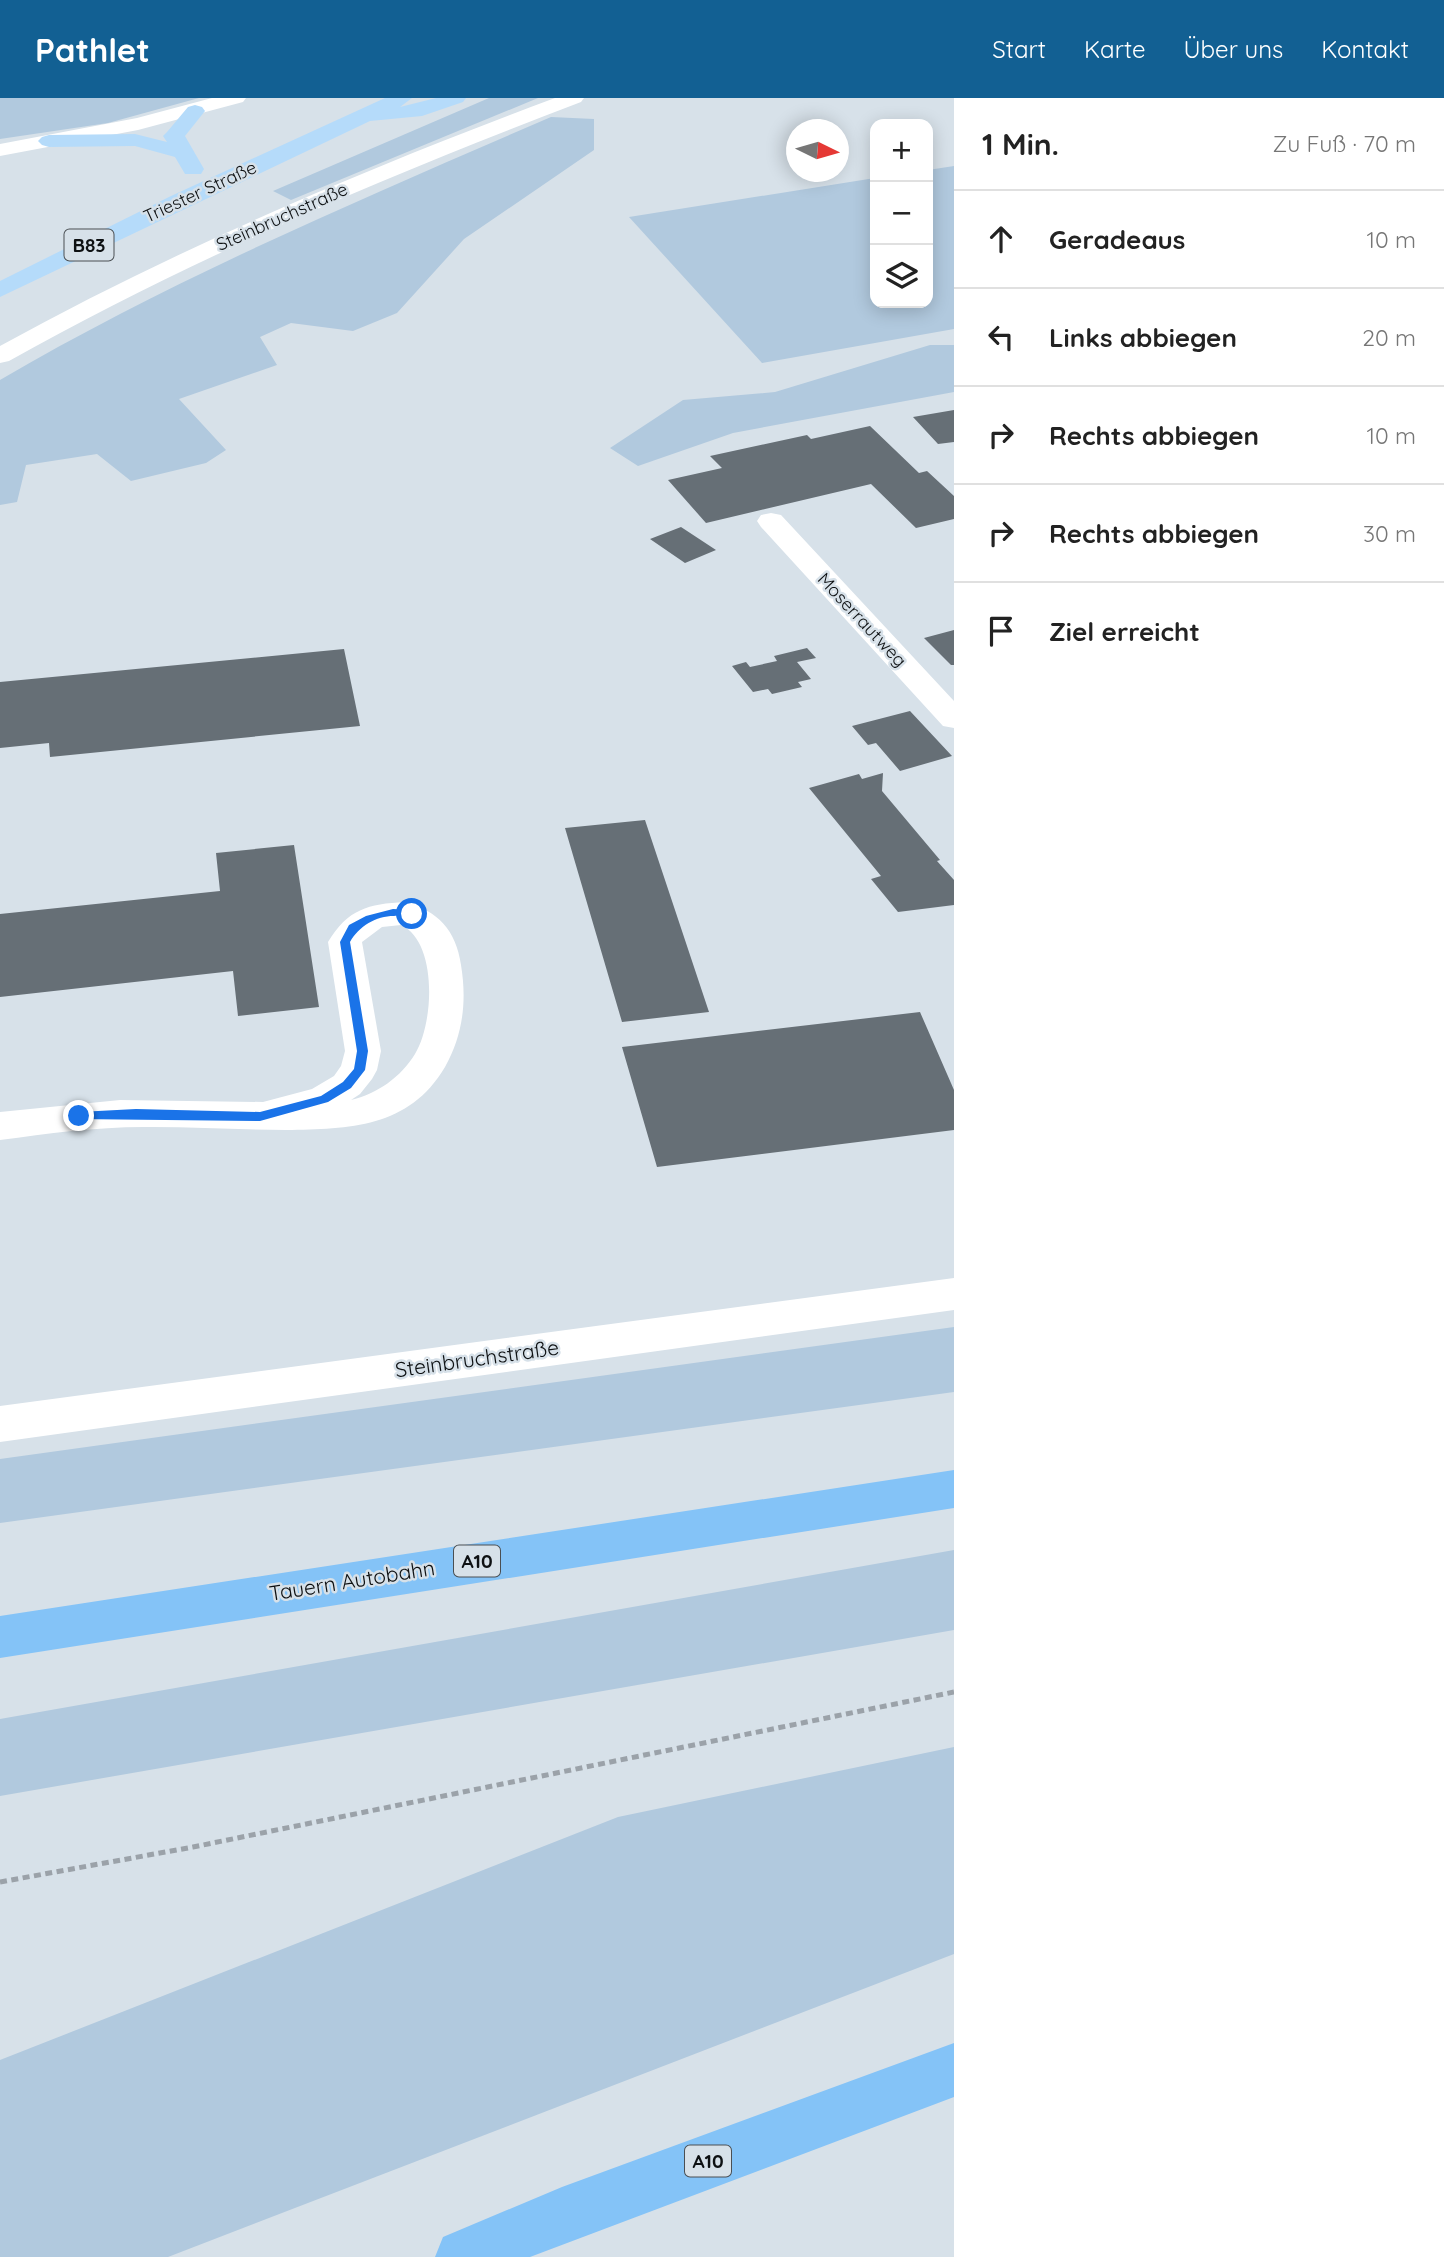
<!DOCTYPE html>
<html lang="de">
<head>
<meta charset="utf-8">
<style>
	:root { --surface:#fff; --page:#f2f2f2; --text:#222; --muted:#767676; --line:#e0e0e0; --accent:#126093 }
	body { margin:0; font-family:Quicksand,sans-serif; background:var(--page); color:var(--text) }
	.controls { position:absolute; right:21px; top:21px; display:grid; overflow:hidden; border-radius:14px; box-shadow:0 4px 18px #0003 }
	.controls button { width:63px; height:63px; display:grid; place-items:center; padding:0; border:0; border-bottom:2px solid var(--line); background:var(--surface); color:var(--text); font:35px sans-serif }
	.compass { position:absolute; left:786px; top:21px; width:63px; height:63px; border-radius:50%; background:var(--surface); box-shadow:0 4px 18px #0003; rotate:95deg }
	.stop { position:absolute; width:21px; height:21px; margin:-16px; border:5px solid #1a73e8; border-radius:50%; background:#fff }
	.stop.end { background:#1a73e8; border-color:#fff; box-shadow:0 2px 7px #0008 }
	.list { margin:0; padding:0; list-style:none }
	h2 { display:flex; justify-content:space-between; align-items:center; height:91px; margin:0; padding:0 28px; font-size:30px }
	h2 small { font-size:23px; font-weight:400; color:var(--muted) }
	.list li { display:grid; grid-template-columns:46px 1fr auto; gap:21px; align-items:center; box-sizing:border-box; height:98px; padding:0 28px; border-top:2px solid var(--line) }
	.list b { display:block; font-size:26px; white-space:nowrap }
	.list em { font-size:23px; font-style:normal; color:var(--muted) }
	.icon { flex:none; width:38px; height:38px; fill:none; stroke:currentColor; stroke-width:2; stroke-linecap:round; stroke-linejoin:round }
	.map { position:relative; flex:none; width:954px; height:2159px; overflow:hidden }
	header { display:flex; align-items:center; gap:42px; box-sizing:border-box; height:98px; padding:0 35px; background:var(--accent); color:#fff }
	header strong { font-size:33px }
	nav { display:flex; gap:38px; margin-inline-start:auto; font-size:24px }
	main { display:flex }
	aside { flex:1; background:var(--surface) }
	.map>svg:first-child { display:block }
	.green { fill:#b1c9de }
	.building { fill:#666f76 }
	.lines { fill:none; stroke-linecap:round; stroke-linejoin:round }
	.path { stroke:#9ba2a9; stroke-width:5; stroke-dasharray:7 4.5; stroke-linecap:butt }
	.minor { fill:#fff; fill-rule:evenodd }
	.major { fill:#b5dbfa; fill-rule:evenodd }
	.highway { fill:#84c3f7; fill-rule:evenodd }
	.route { fill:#1a73e8 }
	.labels { text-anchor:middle; stroke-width:5; stroke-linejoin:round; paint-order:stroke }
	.far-street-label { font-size:18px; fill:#0e1113; stroke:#d7e1e9 }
	.shield { fill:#d7e1e9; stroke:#4a4f53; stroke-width:2 }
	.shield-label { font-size:19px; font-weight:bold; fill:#0e1113 }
	.street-label { font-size:21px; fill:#0e1113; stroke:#d7e1e9 }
</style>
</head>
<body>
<header>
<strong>Pathlet</strong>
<nav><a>Start</a><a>Karte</a><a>Über uns</a><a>Kontakt</a></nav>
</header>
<main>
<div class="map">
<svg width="954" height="2159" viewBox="0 0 954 2159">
	<rect width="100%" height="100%" fill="#d7e1e9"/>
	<path class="green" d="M 0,0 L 199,0 L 108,25 L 0,41 Z
		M 489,0 L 538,0 L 291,102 L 273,93 Z
		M 551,19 L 594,21 L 594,52 L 464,141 L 397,215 L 353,233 L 291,225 L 260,239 L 277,267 L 179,301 L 226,352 L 206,365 L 131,383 L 97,356 L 26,367 L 17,404 L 0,407 L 0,282 C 176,179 364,100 551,19 Z
		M 954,68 L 954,231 L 762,265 L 629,119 L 875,80 L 875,205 L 928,205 L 928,72 Z
		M 930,247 L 954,247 L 954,294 L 733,335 L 638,368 L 610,350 L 683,302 L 775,294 Z
		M 954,1229 L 954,1294 L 0,1425 L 0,1361 Z
		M 954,1452 L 954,1532 L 0,1698 L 0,1621 Z
		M 954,1649 L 954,1856 L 168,2159 L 0,2159 L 0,1962 L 618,1719 Z"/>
	<path class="building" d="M 954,312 L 954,344 L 938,346 L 913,319 Z
		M 870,328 L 919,375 L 927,373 L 954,398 L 954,421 L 916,430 L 871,386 L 706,425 L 668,382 L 722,370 L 710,358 L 807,337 L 811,341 Z
		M 681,429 L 716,452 L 685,465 L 650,441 Z
		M 954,532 L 954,567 L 951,567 L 924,540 Z
		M 807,550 L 816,560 L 797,564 L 811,581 L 798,584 L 802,589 L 772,596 L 768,591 L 753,594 L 732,568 L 746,564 L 750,569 L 777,563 L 774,558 Z
		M 344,551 L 360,628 L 50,659 L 49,645 L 0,650 L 0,584 Z
		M 910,613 L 952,658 L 900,673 L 876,645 L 868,647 L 852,628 Z
		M 883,675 L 882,693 L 940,762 L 937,763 L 954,782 L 954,807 L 898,814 L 871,781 L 881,778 L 809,690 L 859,676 L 862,681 Z
		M 645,722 L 709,914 L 622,924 L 565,730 Z
		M 294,747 L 319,909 L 238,918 L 233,873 L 0,899 L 0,816 L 220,793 L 216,755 Z
		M 920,914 L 954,992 L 954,1032 L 657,1069 L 622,949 Z"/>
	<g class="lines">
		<path class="path" d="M 0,1784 L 193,1749 L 954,1594"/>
		<path class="minor" d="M 212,0 L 246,0 L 243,4 L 138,32 L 0,58 L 0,46 L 137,20 Z
			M 555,0 L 584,0 L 581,4 C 384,79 193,160 9,263 L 0,265 L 0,248 C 178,150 365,71 555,0 Z
			M 771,415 L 781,417 L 954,603 L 954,630 L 943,628 L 761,429 L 757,423 L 761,417 Z
			M 405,804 C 438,813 456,832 461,867 C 467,903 463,937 445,969 C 409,1030 349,1031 286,1032 C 242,1032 198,1029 153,1029 C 102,1028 51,1035 0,1042 L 0,1014 L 120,1002 L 263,1004 L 312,991 L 334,978 L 341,968 L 345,953 L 328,844 C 348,811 368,806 405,804 ZM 401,827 C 438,844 434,925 415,956 C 401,979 377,996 351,1002 L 360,996 L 372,981 L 377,972 L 381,953 L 362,844 L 382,829 Z
			M 954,1180 L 954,1212 L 0,1344 L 0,1308 Z"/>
		<path class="major" d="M 385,0 L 412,0 L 400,9 L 436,0 L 466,0 L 463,4 L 422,18 L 370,23 L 0,199 L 0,183 L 171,98 Z
			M 195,7 L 202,9 L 205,13 L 185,38 L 204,71 L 201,76 L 185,76 L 175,59 L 135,48 L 49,49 L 42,47 L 38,43 L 42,39 L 49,37 L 135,36 L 167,44 L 163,38 L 167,34 L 188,9 Z"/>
		<path class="highway" d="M 954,1372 L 954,1410 L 0,1560 L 0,1518 Z
			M 954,1945 L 954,1999 L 530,2159 L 435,2159 L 443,2139 L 562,2089 Z"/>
	</g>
	<path class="route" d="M 393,811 L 412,812 L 417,816 C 410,821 403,817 394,818 C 376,818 359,828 350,844 L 368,953 L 365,972 L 351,990 L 328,1004 L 260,1023 L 75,1021 L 73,1018 L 79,1014 L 136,1011 L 260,1014 L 321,998 L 343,984 L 354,971 L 357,953 L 340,844 L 349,827 L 366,818 Z"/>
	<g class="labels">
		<g class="far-street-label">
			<text transform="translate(200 94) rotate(-25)" y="6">Triester Straße</text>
			<text transform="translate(282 119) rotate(-24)" y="6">Steinbruchstraße</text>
			<text transform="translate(862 522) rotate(47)" y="6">Moserrautweg</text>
		</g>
		<g class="shield">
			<rect x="64.5" y="131.5" width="49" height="31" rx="5"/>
			<rect x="454" y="1447.5" width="46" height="31" rx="5"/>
			<rect x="685" y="2047.5" width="46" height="31" rx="5"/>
		</g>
		<g class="shield-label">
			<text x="89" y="154">B83</text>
			<text x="477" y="1470">A10</text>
			<text x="708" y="2070">A10</text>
		</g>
		<g class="street-label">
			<text transform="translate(477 1261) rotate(-8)" y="7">Steinbruchstraße</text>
			<text transform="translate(352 1483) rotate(-9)" y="7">Tauern Autobahn</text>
		</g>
	</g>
</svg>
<div class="controls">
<button>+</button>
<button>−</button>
<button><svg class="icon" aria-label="layers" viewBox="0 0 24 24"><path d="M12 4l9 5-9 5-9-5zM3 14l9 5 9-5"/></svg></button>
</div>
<svg class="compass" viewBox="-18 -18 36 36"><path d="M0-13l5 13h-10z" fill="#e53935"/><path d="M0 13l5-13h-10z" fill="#767676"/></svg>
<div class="stop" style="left:412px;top:816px"></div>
<div class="stop end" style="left:79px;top:1018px"></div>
</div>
<aside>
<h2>1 Min.<small>Zu Fuß · 70 m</small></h2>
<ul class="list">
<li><svg class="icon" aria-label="ahead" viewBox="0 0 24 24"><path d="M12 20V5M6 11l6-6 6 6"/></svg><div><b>Geradeaus</b></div><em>10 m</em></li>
<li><svg class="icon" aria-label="left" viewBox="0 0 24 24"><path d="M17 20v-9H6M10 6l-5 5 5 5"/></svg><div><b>Links abbiegen</b></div><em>20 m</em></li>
<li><svg class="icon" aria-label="right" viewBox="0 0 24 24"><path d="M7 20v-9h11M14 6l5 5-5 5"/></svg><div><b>Rechts abbiegen</b></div><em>10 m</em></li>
<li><svg class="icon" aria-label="right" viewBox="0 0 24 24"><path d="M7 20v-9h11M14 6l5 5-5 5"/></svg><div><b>Rechts abbiegen</b></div><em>30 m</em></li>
<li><svg class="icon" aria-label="arrive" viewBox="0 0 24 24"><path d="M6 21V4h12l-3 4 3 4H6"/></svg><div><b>Ziel erreicht</b></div></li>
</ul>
</aside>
</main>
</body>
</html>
